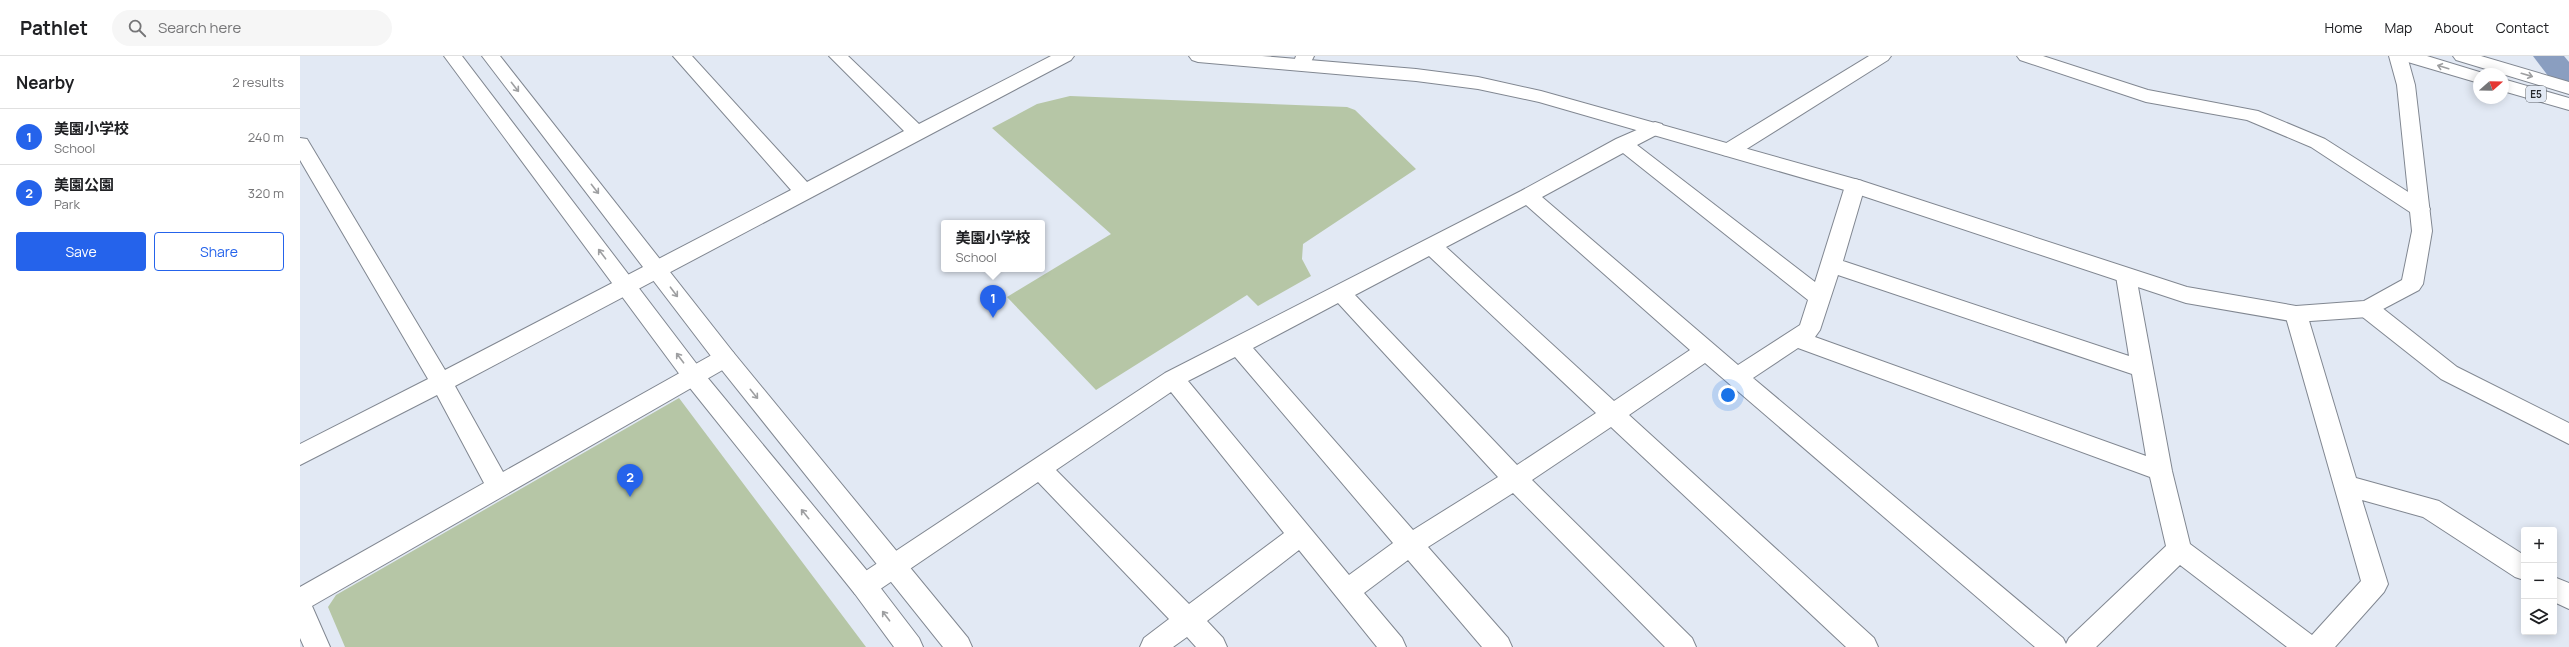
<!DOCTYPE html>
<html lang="en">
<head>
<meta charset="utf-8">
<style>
	:root { --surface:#fff; --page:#f6f6f6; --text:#202124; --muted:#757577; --line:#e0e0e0; --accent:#2563eb }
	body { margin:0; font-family:Manrope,"Noto Sans JP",sans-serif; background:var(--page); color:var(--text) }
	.controls { position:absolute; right:12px; bottom:12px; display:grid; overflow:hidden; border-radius:4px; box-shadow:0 2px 10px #0003 }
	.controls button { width:36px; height:36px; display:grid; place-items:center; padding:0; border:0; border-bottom:1px solid var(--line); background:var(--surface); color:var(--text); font:20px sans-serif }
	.compass { position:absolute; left:2173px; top:12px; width:36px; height:36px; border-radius:50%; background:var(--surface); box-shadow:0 2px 10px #0003; rotate:70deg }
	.you { position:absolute; left:1428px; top:339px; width:14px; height:14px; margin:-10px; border:3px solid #fff; border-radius:50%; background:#1a73e8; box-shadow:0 0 0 6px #1a73e833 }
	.badge { display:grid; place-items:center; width:26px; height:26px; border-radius:50%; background:var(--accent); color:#fff; font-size:13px; font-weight:700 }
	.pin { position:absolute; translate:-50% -33px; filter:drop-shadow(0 1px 2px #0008) }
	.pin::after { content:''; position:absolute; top:21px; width:14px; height:12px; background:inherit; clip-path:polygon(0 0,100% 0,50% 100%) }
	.popup { position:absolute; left:641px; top:164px; width:104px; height:52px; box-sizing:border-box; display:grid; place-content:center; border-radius:4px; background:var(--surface); filter:drop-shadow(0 1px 3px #0005); font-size:13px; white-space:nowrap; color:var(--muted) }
	.popup b { font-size:15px; color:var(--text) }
	.popup::after { content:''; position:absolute; left:50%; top:100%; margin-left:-8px; border:8px solid transparent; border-top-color:var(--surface) }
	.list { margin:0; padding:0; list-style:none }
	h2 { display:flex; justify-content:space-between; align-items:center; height:52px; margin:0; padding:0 16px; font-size:17px }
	h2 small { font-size:13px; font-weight:400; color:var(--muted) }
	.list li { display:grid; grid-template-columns:26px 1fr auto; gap:12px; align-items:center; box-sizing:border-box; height:56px; padding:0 16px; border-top:1px solid var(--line) }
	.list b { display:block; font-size:15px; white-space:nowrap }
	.list p { margin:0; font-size:13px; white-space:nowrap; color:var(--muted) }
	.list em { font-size:13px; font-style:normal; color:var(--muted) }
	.actions { display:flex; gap:8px; padding:12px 16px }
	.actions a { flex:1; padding:9px 0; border:1px solid var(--accent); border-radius:4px; text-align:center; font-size:14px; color:var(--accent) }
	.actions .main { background:var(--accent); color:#fff }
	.icon { flex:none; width:22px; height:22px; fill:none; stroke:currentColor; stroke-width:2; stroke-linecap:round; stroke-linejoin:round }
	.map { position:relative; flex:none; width:2269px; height:591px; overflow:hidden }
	header { display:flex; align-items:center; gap:24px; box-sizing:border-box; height:56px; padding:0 20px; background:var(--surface); border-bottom:1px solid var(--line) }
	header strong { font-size:19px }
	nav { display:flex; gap:22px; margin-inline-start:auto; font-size:14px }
	.search { width:280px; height:36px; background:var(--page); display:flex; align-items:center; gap:10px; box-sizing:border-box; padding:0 14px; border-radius:22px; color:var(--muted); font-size:15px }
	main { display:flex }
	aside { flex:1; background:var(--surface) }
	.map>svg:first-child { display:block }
	.green { fill:#b6c6a6 }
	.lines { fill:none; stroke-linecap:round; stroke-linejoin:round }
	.river { fill:#8a9ec0; fill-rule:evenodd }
	.minor-casing { stroke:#818791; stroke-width:2 }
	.tertiary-casing { stroke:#818791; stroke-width:2 }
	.motorway-casing { stroke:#818791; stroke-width:2 }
	.minor { fill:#fff; fill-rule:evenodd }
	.tertiary { fill:#fff; fill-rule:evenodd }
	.motorway { fill:#fff; fill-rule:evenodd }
	.oneway { stroke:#9e9fa1 }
	.labels { text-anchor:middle; stroke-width:3; stroke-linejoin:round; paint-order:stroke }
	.shield { fill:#e2e9f4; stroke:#5f6369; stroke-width:1 }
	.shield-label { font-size:10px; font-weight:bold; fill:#272a2e }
</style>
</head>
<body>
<header>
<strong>Pathlet</strong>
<div class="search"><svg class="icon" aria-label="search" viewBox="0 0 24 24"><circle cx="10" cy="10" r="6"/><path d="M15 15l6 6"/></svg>Search here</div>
<nav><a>Home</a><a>Map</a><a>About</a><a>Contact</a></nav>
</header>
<main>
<aside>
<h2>Nearby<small>2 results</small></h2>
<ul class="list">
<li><span class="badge">1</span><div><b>美園小学校</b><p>School</p></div><em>240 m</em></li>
<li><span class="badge">2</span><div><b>美園公園</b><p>Park</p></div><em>320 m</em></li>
</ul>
<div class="actions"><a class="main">Save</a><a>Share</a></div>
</aside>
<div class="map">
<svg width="2269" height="591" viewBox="0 0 2269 591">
	<rect width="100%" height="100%" fill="#e2e9f4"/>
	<path class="green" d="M 770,40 L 1047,51 L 1055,54 L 1116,113 L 1003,188 L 1002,203 L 1011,220 L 958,250 L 947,239 L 796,334 L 707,241 L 811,178 L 692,72 L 737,48 Z
		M 379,342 L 566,591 L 45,591 L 28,551 L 36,539 Z"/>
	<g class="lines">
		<path class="river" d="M 2233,0 L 2264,0 L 2269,6 L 2269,36 L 2258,33 Z"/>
		<g class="minor-casing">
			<path id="minor" d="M 373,0 L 392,0 L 507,126 L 604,75 L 529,0 L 548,0 L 619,68 L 751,0 L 774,0 L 771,4 L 155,330 L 203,416 L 417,296 L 425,293 L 433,296 L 436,302 L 433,308 L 12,550 L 30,591 L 4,591 L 0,582 L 0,531 L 184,427 L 137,339 L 0,409 L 0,388 L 128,323 L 0,104 L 0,82 L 7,83 L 145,314 L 491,134 Z
				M 996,0 L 1014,0 L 1008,12 L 996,12 L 993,8 Z
				M 1569,0 L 1591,0 L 1588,4 L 1437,99 L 1430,100 L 1423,99 L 1420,94 L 1423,89 Z
				M 1717,0 L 1743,0 L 1848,34 L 1958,55 L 2025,83 L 2127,148 L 2130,153 L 2127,158 L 2120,160 L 2113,158 L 2011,91 L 1947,64 L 1846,46 L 1720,4 Z
				M 1355,66 L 1362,68 L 1364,72 L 1362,76 L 1337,89 L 1515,226 L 1545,130 L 1548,125 L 1555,123 L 1562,125 L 1565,130 L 1543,205 L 1829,300 L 1816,220 L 1819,215 L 1826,212 L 1833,215 L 1836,220 L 1872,415 L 1890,488 L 2012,579 L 2061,525 L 1985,258 L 1988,252 L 1996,250 L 2004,252 L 2007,258 L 2056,422 L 2139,445 L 2224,499 L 2224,524 L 2215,521 L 2123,461 L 2062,444 L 2088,528 L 2084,536 L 2035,591 L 1987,591 L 1880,509 L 1796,591 L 1735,591 L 1405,307 L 1329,359 L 1574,582 L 1578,591 L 1546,591 L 1311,371 L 1232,424 L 1392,582 L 1396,591 L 1365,591 L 1213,437 L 1128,491 L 1208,582 L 1212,591 L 1182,591 L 1108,504 L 1064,537 L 1102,582 L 1106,591 L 1077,591 L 999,494 L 907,565 L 923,582 L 927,591 L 896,591 L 887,581 L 873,591 L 840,591 L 844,582 L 869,563 L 738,426 L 573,538 L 564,541 L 555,538 L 551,530 L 555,522 L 865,317 L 1221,135 L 1316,83 ZM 1323,97 L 1508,244 L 1500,269 L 1438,309 L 1242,141 ZM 1226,149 L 1390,294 L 1314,345 L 1146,191 ZM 1129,200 L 1296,357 L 1217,409 L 1055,239 ZM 1538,219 L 1832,318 L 1846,400 L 1515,281 L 1520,274 ZM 1038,247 L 1198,421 L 1113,474 L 953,292 ZM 1498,292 L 1850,421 L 1866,490 L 1769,582 L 1766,588 L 1763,582 L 1453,322 ZM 935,301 L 1093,487 L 1049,519 L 888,325 ZM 871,336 L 984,477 L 889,548 L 756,414 Z
				M 2068,245 L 2076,247 L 2157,311 L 2269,367 L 2269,388 L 2141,323 L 2060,259 L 2057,253 L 2060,247 Z
				M 2254,521 L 2269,527 L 2269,553 L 2254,546 Z"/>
		</g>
		<g class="tertiary-casing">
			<path id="tertiary" d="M 144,0 L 162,0 L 402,315 L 573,522 L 619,582 L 623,591 L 594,591 L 555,538 L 386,327 Z
				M 182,0 L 200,0 L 433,296 L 668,582 L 672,591 L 643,591 L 417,308 Z
				M 889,0 L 962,0 L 1116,13 L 1178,21 L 1241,35 L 1562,125 L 1887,231 L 1996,250 L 2064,245 L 2102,224 L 2112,175 L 2097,29 L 2089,0 L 2107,0 L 2115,29 L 2132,175 L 2123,228 L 2119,234 L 2068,261 L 1996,266 L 1886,247 L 1548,135 L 1239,46 L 1178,33 L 1116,25 L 898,6 L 892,4 Z"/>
		</g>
		<g class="motorway-casing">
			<path id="motorway" d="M 2098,0 L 2127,0 L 2186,18 L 2179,18 L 2179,27 L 2101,4 Z
				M 2153,0 L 2181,0 L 2269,26 L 2269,38 L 2156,4 Z
				M 2203,23 L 2269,42 L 2269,54 L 2203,35 Z"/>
		</g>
		<use href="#minor" class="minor"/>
		<use href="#tertiary" class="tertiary"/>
		<use href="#motorway" class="motorway"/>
	</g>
	<defs><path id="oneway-shaft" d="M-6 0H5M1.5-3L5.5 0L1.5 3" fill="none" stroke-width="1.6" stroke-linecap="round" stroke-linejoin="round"/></defs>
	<g class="oneway">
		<use href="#oneway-shaft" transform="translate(2143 11) rotate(-163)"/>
		<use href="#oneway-shaft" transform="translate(2227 19) rotate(16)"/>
		<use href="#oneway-shaft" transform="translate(215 31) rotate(52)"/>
		<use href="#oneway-shaft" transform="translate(295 133) rotate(52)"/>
		<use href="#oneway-shaft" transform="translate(302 198) rotate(-127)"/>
		<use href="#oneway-shaft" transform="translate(374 236) rotate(53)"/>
		<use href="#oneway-shaft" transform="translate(380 302) rotate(-127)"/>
		<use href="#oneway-shaft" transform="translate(454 338) rotate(51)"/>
		<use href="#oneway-shaft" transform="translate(505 458) rotate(-129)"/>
		<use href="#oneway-shaft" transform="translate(586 560) rotate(-127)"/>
	</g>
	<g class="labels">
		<rect class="shield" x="2226" y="30" width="20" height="16" rx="3"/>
		<g class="shield-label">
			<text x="2236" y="42">E5</text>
		</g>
	</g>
</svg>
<div class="controls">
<button>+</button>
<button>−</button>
<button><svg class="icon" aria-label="layers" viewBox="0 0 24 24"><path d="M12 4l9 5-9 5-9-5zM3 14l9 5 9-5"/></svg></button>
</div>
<svg class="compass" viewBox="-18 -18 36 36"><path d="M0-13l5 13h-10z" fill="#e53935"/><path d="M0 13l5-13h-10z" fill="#757577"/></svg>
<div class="you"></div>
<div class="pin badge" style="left:693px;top:262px">1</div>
<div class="popup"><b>美園小学校</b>School</div>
<div class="pin badge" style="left:330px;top:441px">2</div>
</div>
</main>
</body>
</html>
